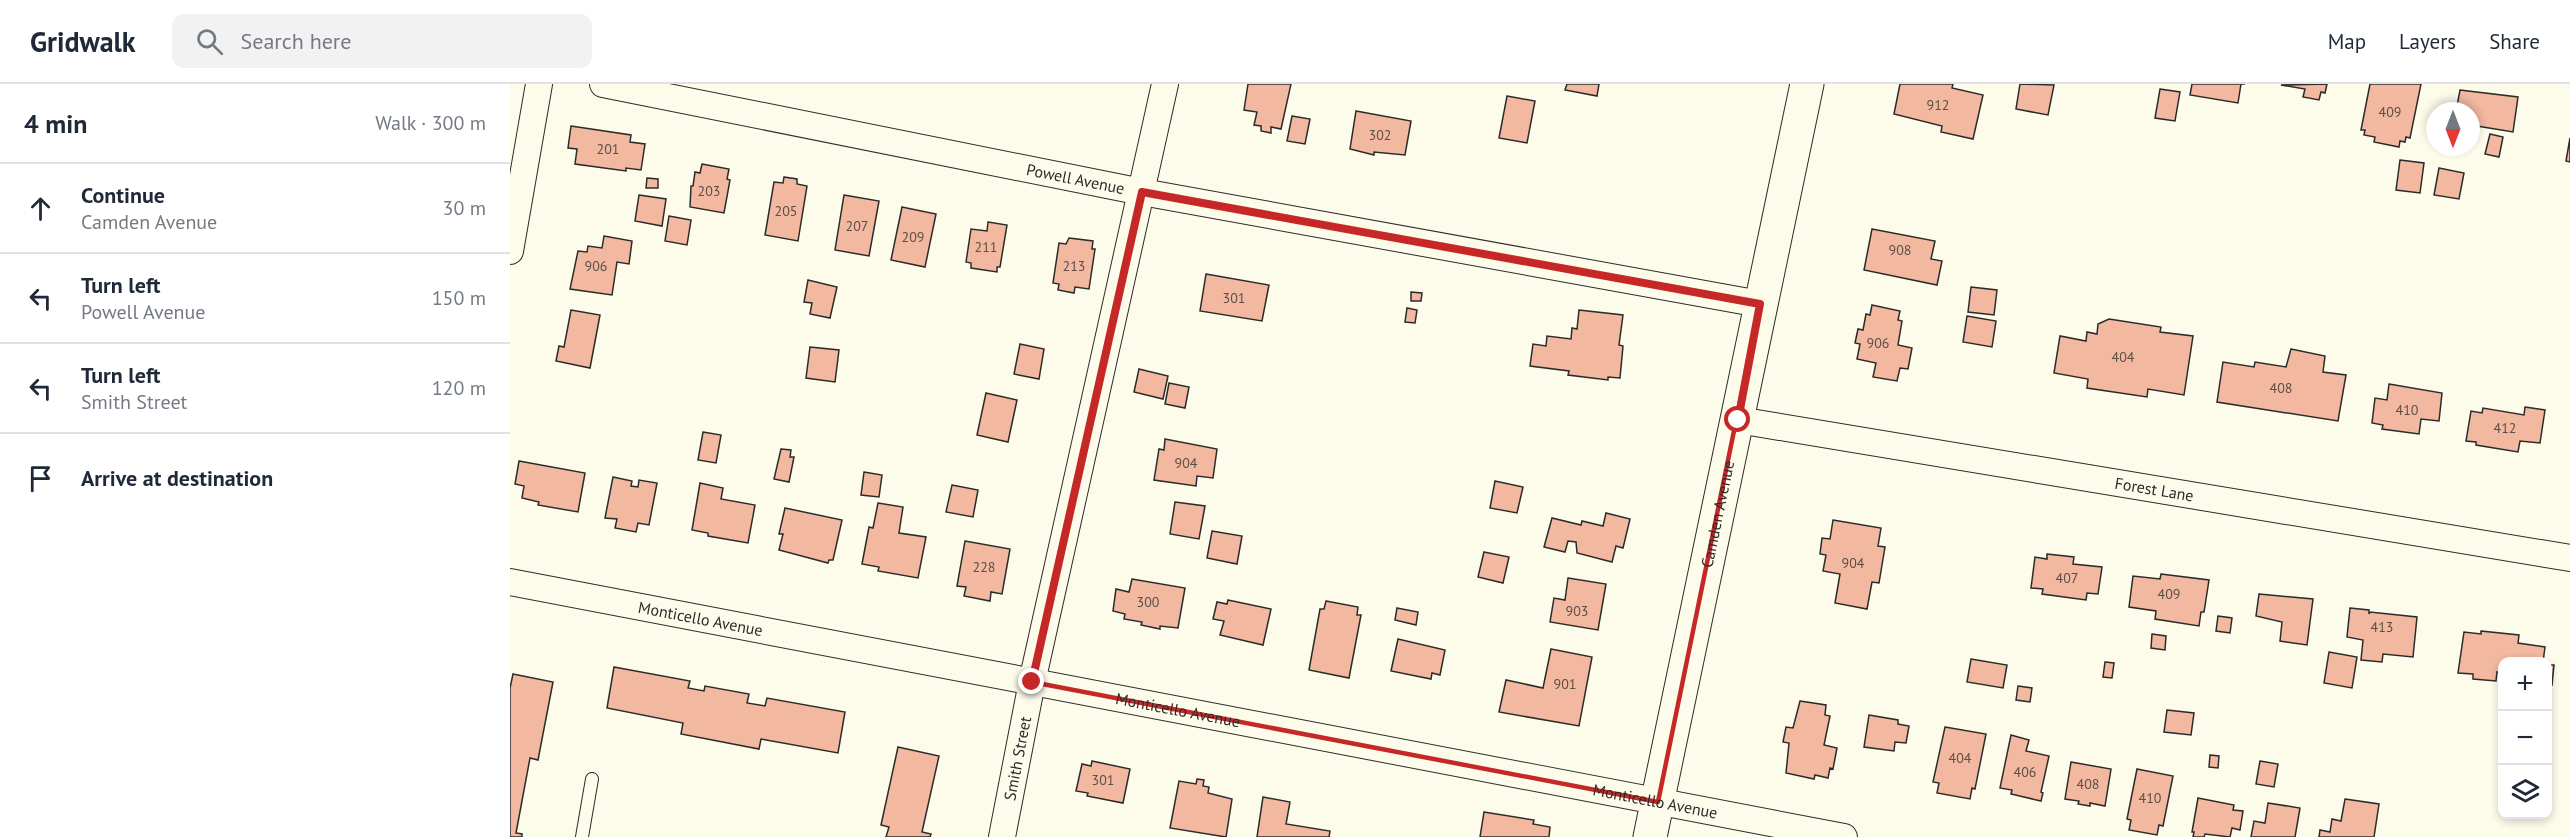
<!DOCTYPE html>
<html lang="en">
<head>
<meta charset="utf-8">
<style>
	:root { --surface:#fff; --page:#f2f2f3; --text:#1f2937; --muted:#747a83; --line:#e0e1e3 }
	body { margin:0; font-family:"PT Sans",sans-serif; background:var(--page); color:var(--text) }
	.controls { position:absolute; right:18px; bottom:18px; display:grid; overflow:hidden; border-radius:12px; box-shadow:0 3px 9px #0003 }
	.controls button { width:54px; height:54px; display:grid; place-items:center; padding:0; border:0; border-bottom:2px solid var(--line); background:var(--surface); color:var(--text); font:30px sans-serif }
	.compass { position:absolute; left:1916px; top:18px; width:54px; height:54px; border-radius:50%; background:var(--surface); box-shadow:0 3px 9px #0003; rotate:180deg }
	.stop { position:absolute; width:18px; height:18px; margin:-14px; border:4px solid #c62828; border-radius:50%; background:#fff }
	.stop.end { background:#c62828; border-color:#fff; box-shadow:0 2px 6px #0008 }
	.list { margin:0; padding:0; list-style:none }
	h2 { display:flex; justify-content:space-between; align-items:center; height:78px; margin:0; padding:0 24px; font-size:26px }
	h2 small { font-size:20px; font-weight:400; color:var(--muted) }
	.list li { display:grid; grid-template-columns:39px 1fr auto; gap:18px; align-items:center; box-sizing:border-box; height:90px; padding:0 24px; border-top:2px solid var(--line) }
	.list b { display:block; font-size:22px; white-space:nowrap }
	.list p { margin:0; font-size:20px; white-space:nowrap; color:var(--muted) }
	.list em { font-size:20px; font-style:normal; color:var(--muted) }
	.icon { flex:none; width:33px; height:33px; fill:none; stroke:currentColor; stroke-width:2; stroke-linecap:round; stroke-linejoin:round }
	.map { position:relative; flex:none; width:2060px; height:753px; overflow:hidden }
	header { display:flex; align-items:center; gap:36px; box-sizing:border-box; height:84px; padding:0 30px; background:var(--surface); border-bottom:2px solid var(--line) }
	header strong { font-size:28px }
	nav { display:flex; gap:33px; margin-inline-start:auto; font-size:21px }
	.search { width:420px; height:54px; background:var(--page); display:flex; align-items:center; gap:15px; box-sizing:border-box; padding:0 21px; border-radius:12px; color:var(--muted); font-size:22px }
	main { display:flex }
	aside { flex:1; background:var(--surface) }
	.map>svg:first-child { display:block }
	.building { fill:#f2b8a0; stroke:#2b2b2b; stroke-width:1.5 }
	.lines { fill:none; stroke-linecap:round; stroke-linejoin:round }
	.lane-casing { stroke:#2b2b2b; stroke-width:14 }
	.street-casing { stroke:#2b2b2b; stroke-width:28 }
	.secondary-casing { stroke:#2b2b2b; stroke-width:35 }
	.lane { stroke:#fdfbea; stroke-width:12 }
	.street { stroke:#fdfbea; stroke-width:26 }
	.secondary { stroke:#fdfbea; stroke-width:33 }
	.route { stroke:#c62828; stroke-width:8 }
	.marked { fill:none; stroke:#c62828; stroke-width:4.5; stroke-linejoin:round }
	.labels { text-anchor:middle; stroke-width:4.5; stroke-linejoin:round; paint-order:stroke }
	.number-label { font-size:14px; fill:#5d4e48 }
	.street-label { font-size:16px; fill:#2b2b2b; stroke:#fdfbea }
</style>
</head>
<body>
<header>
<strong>Gridwalk</strong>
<div class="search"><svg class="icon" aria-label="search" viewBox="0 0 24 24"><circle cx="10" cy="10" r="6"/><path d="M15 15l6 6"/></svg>Search here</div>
<nav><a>Map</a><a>Layers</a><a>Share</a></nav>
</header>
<main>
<aside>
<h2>4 min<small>Walk · 300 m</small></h2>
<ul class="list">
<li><svg class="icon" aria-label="ahead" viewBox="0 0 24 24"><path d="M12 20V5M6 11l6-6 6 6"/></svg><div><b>Continue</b><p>Camden Avenue</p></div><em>30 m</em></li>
<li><svg class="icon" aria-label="left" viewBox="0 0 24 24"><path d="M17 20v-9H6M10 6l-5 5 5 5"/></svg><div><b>Turn left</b><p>Powell Avenue</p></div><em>150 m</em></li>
<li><svg class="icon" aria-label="left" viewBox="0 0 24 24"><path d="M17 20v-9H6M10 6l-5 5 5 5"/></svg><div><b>Turn left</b><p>Smith Street</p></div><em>120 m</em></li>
<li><svg class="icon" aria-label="arrive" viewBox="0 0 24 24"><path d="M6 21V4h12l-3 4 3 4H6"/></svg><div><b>Arrive at destination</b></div></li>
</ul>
</aside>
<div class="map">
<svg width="2060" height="753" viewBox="0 0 2060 753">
	<rect width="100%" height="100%" fill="#fdfbea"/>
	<path class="building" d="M 738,0 L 781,0 L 771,45 L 761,43 L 761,49 L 751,47 L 751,42 L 744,41 L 747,28 L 734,26 Z
		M 1057,0 L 1089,0 L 1087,12 L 1055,6 Z
		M 1390,0 L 1443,0 L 1442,4 L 1473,11 L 1463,55 L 1431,48 L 1432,42 L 1384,30 Z
		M 1510,0 L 1544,1 L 1538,31 L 1506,25 Z
		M 1682,0 L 1735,0 L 1731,0 L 1728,19 L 1680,11 Z
		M 1817,0 L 1815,9 L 1811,8 L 1809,16 L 1793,13 L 1795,5 L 1771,1 Z
		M 1860,0 L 1911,0 L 1900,54 L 1896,53 L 1895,58 L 1890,57 L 1889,63 L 1864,58 L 1865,53 L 1854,51 L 1855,46 L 1851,46 Z
		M 1650,5 L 1670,8 L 1665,37 L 1645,34 Z
		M 1950,6 L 2008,13 L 2003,48 L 1961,41 L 1961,27 L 1946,27 Z
		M 997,12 L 1025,17 L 1017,59 L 989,54 Z
		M 846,27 L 901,37 L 895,71 L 864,68 L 864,71 L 840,65 Z
		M 782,32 L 800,35 L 795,60 L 777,57 Z
		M 61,42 L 121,51 L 120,58 L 135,60 L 131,86 L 116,84 L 116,87 L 65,80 L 67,65 L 58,64 Z
		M 1980,50 L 1993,53 L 1989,73 L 1975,70 Z
		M 2060,54 L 2060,78 L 2056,77 Z
		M 1890,76 L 1914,79 L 1910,109 L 1886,106 Z
		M 192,80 L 219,85 L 217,95 L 220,96 L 214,129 L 180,123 L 181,102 L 183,102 L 185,88 L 190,89 Z
		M 1929,84 L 1954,89 L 1949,115 L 1924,111 Z
		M 274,93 L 287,95 L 287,100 L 297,102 L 288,157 L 255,151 L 264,98 L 273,99 Z
		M 137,94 L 148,95 L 148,104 L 136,104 Z
		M 129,111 L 156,115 L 152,142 L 125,137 Z
		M 334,111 L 369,117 L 359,172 L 325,166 Z
		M 392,123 L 426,130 L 415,183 L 381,176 Z
		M 159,132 L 181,136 L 177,161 L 155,157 Z
		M 478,138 L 497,141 L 490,183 L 487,183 L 487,188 L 461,184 L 461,179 L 456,178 L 461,145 L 477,147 Z
		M 1362,145 L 1425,157 L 1421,175 L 1432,177 L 1427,201 L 1354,186 Z
		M 94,152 L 122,157 L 119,180 L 107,178 L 102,211 L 60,205 L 68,167 L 77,168 L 78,162 L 92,164 Z
		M 559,154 L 583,157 L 582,165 L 585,165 L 579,205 L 565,203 L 564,209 L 548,206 L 549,200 L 543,199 L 549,159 L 556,160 Z
		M 696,190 L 759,201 L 752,237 L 690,227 Z
		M 298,196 L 327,203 L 320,234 L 300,230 L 302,219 L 294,218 Z
		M 1461,203 L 1487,206 L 1484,231 L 1458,228 Z
		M 901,208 L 912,209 L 911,217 L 901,217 Z
		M 1362,221 L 1390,227 L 1388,236 L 1392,237 L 1388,261 L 1402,264 L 1398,285 L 1390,284 L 1387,297 L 1363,293 L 1366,279 L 1347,275 L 1350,260 L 1345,259 L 1348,245 L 1353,246 L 1356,230 L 1360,231 Z
		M 897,224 L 907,226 L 905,239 L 895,238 Z
		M 61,226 L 90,231 L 80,284 L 46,277 L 49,262 L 54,263 Z
		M 1069,226 L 1113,231 L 1109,261 L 1113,262 L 1110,294 L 1098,293 L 1098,296 L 1058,291 L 1059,287 L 1020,282 L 1023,260 L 1036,262 L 1037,252 L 1061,255 L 1062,244 L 1067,245 Z
		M 1457,232 L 1486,237 L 1482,263 L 1453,258 Z
		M 1599,235 L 1651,243 L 1650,248 L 1683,252 L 1674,311 L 1638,305 L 1637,313 L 1577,304 L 1578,295 L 1544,289 L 1550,252 L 1576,257 L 1577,248 L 1587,250 L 1588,240 Z
		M 510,260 L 534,265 L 529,295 L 504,290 Z
		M 300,263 L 329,266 L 325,298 L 296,294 Z
		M 1781,265 L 1815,272 L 1813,288 L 1836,291 L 1828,337 L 1707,318 L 1713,278 L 1744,283 L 1745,278 L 1776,283 Z
		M 629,285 L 658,292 L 653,315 L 624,308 Z
		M 659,299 L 679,303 L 675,324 L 655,320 Z
		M 1879,300 L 1932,309 L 1929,337 L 1911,335 L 1909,350 L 1872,345 L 1873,341 L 1862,339 L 1865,314 L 1877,316 Z
		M 476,309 L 507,316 L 498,358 L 467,351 Z
		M 2015,323 L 2035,326 L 2030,359 L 2010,357 L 2008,368 L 1966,361 L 1966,358 L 1956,357 L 1961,327 L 1972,329 L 1973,324 L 2014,331 Z
		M 193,348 L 211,351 L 206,379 L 188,376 Z
		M 655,355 L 707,365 L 703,394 L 687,392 L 686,402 L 644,396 L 649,365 L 654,366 Z
		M 271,365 L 281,366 L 280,373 L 284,373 L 279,398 L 264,395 Z
		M 9,377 L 75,389 L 68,428 L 28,421 L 29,418 L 12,414 L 14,402 L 5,400 Z
		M 354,388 L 372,391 L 369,413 L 351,411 Z
		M 103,393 L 122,397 L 121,402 L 128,403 L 129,396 L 147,399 L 139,441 L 128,439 L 126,448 L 105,444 L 107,435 L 95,434 Z
		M 985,397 L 1013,403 L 1007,429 L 980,424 Z
		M 190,399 L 213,404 L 211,415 L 245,421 L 238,459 L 198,452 L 198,449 L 182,446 Z
		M 442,401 L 468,406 L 463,433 L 436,428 Z
		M 665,418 L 695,422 L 689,455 L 660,450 Z
		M 368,419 L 393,423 L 389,449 L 416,453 L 408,494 L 368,487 L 369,483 L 352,480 L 359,443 L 363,444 Z
		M 275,424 L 332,436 L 323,476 L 319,476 L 318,479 L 269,466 L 273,450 L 269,450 Z
		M 1096,429 L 1120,435 L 1113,464 L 1106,462 L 1102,478 L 1067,469 L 1066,458 L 1058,457 L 1055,468 L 1034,463 L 1042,434 L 1071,441 L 1072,437 L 1093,442 Z
		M 1323,436 L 1371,444 L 1368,462 L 1375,463 L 1369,499 L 1362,498 L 1357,525 L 1325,519 L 1330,490 L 1313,487 L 1316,471 L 1310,470 L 1312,454 L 1320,455 Z
		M 702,447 L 732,452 L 727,480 L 697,474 Z
		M 455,457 L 500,465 L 492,510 L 481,508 L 480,517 L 454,512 L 456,503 L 447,502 Z
		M 974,468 L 999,473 L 993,499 L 968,493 Z
		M 1537,470 L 1564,473 L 1563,480 L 1592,483 L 1588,510 L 1577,509 L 1576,516 L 1532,510 L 1533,505 L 1521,504 L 1525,473 L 1537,475 Z
		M 1651,490 L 1699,496 L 1694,528 L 1691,528 L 1689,542 L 1645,535 L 1646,527 L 1619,523 L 1623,492 L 1650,495 Z
		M 1058,494 L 1096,500 L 1088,546 L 1040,538 L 1044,514 L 1055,516 Z
		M 622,495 L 675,504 L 668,544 L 650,542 L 650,545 L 631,541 L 632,538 L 614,535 L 615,530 L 603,527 L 606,505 L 619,508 Z
		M 1749,510 L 1803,515 L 1797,561 L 1770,557 L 1772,538 L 1746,532 Z
		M 718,516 L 761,525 L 753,561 L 710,551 L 714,537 L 703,535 L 707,518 L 717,520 Z
		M 816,517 L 848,523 L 847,531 L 851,531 L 839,594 L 799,586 L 810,525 L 814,525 Z
		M 887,524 L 908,528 L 906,541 L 885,536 Z
		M 1840,524 L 1859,526 L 1859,530 L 1860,528 L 1907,533 L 1903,573 L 1873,570 L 1872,578 L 1851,576 L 1853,556 L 1837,553 Z
		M 1708,532 L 1722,534 L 1720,549 L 1706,547 Z
		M 1971,547 L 2009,551 L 2008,559 L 2035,563 L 2033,578 L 1992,578 L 1992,589 L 1987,588 L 1986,597 L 1963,595 L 1963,590 L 1948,589 L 1954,548 L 1971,550 Z
		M 1642,550 L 1656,552 L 1655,566 L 1641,564 Z
		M 888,555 L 935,566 L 930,591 L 922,589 L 921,595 L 881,587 Z
		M 1041,565 L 1082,573 L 1069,642 L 989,628 L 996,596 L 1033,604 Z
		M 1819,568 L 1847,573 L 1842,604 L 1814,599 Z
		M 1461,575 L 1497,581 L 1493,604 L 1457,598 Z
		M 1595,578 L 1604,579 L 1602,594 L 1593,593 Z
		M 2038,581 L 2044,581 L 2042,601 L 2038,600 Z
		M 104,583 L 180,597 L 178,604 L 194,607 L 195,602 L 239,610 L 237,619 L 255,622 L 257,614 L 335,628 L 328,669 L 251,655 L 249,665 L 171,650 L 173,639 L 97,624 Z
		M 3,590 L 43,598 L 28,676 L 20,674 L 6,749 L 12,750 L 12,753 L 0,753 L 0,604 Z
		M 1508,602 L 1522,604 L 1520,618 L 1506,616 Z
		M 1290,617 L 1316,621 L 1315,631 L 1320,632 L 1314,661 L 1327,664 L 1323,685 L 1320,684 L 1318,694 L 1305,691 L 1304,695 L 1276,689 L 1279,659 L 1273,658 L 1276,643 L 1283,644 Z
		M 1657,626 L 1684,629 L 1681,651 L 1654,648 Z
		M 1359,631 L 1388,636 L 1388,640 L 1399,642 L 1396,659 L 1385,658 L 1384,667 L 1354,663 Z
		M 1435,643 L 1476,650 L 1465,705 L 1462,704 L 1460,715 L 1427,709 L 1429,699 L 1423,698 Z
		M 1501,651 L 1519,656 L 1516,667 L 1539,672 L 1531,708 L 1533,709 L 1531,717 L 1501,710 L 1502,706 L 1490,704 Z
		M 388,663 L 429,672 L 412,748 L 421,750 L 420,753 L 376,753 L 379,743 L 371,741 Z
		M 1700,671 L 1709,672 L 1708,684 L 1699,683 Z
		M 582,677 L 620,685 L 613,719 L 577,712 L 578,709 L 566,707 L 572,680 L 581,682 Z
		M 1750,677 L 1768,680 L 1764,703 L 1746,700 Z
		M 1561,678 L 1601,685 L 1595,722 L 1580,719 L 1580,722 L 1568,720 L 1569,717 L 1555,715 Z
		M 1627,685 L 1663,692 L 1653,742 L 1649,741 L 1647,751 L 1619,746 L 1621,736 L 1617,735 Z
		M 687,695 L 694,696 L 693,702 L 699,703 L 698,709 L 722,715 L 716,753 L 660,744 L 669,697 L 686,700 Z
		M 753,713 L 780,718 L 776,740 L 820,747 L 819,753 L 747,753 Z
		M 1688,714 L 1724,721 L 1723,726 L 1733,727 L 1730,746 L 1722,744 L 1720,753 L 1695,750 L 1694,753 L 1683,753 L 1684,748 L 1682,748 Z
		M 1835,715 L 1869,720 L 1864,753 L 1809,753 L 1810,746 L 1820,748 L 1822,735 L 1831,737 Z
		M 1758,719 L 1790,724 L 1785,753 L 1741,753 L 1744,737 L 1755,739 Z
		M 974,728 L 1024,736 L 1023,740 L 1040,743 L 1039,753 L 970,753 Z"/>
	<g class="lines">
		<g class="lane-casing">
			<path id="lane" d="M 72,753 L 82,695"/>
		</g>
		<g class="street-casing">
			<g id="street">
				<path id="s1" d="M 93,0 L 632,108 L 1250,220"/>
				<path d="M 0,167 L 29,0"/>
				<path id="s2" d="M 1228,336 L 2060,474"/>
				<path id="s3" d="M 0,498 L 1334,753"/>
				<path id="s4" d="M 492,753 L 522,598 L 655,0"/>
			</g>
		</g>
		<g class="secondary-casing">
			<g id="secondary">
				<path id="s5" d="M 1140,753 L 1297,0"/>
			</g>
		</g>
		<use href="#lane" class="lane"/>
		<use href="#street" class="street"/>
		<use href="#secondary" class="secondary"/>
	</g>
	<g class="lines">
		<path class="route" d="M 522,598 L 632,108 L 1250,220 L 1228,336"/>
	</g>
	<path class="marked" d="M 632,108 L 1250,220 L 1148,718 L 522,598 Z"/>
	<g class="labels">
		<g class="number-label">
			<text x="1428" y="26">912</text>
			<text x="1880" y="33">409</text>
			<text x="870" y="56">302</text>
			<text x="98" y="70">201</text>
			<text x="199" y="112">203</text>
			<text x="276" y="132">205</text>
			<text x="347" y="147">207</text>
			<text x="403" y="158">209</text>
			<text x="476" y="168">211</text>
			<text x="1390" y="171">908</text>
			<text x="86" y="187">906</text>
			<text x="564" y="187">213</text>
			<text x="724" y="219">301</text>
			<text x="1368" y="264">906</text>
			<text x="1613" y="278">404</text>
			<text x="1771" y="309">408</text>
			<text x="1897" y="331">410</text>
			<text x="1995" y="349">412</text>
			<text x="676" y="384">904</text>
			<text x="1343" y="484">904</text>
			<text x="474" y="488">228</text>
			<text x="1557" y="499">407</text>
			<text x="1659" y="515">409</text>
			<text x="638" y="523">300</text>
			<text x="1067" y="532">903</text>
			<text x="1872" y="548">413</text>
			<text x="1055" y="605">901</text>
			<text x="1450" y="679">404</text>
			<text x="1515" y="693">406</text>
			<text x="593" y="701">301</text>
			<text x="1578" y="705">408</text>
			<text x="1640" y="719">410</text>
		</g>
		<g class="street-label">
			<text dy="6" stroke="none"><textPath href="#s1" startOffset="482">Powell Avenue</textPath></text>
			<text dy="6" stroke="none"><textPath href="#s2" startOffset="422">Forest Lane</textPath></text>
			<text dy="6" stroke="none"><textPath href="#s5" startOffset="330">Camden Avenue</textPath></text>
			<text dy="6" stroke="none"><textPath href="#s3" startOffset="194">Monticello Avenue</textPath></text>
			<text dy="6" stroke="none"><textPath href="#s3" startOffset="680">Monticello Avenue</textPath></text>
			<text dy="6" stroke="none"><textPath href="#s4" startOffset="80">Smith Street</textPath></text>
			<text dy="6" stroke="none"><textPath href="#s3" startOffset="1166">Monticello Avenue</textPath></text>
		</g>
	</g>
</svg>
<div class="controls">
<button>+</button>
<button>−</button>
<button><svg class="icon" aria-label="layers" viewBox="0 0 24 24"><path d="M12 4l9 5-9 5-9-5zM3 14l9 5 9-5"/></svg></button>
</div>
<svg class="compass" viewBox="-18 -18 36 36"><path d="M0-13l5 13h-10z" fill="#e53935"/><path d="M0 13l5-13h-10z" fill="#747a83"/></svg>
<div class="stop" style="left:1228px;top:336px"></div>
<div class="stop end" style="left:522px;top:598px"></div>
</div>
</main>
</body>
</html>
